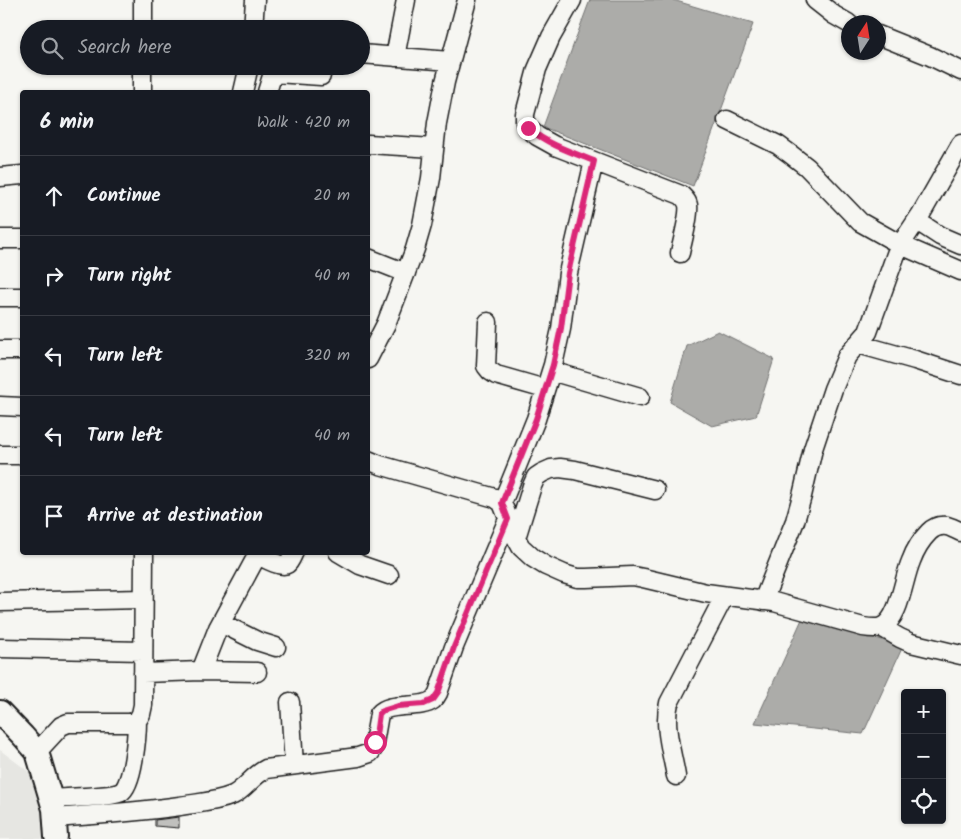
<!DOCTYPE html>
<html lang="en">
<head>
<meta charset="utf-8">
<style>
	:root { --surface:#171b24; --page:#242831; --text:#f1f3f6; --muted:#9ea1a6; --line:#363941 }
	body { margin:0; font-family:Kalam,sans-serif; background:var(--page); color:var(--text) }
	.controls { position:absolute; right:15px; bottom:15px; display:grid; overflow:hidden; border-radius:5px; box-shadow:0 1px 4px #0004 }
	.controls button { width:45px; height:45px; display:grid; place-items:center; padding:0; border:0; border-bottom:1px solid var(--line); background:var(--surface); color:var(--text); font:25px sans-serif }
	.compass { position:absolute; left:841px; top:15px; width:45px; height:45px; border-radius:50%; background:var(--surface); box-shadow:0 1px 4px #0004; rotate:12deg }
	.stop { position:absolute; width:15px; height:15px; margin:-11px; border:4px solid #db2777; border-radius:50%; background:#fff }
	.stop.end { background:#db2777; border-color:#fff; box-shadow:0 1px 5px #0008 }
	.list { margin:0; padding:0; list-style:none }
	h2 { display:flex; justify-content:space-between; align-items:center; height:65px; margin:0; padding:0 20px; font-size:21px }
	h2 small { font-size:16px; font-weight:400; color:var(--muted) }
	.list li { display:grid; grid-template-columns:32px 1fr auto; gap:15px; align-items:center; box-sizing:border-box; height:80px; padding:0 20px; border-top:1px solid var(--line) }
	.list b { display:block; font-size:19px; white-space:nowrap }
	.list em { font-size:16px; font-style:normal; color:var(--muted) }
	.icon { flex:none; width:28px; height:28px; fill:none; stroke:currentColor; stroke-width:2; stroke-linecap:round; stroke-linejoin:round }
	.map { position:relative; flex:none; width:961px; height:839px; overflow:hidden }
	.search { position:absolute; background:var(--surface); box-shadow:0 1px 4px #0004; left:20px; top:20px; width:350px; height:55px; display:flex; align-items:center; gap:12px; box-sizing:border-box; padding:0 18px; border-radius:28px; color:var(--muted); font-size:19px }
	.panel { position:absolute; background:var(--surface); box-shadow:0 1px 4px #0004; left:20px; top:90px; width:350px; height:465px; border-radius:5px }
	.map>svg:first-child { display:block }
	.built { fill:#e6e6e2 }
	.water { fill:#acaca9; stroke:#727271 }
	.building { fill:#c0c0bd; stroke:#1c1c1c }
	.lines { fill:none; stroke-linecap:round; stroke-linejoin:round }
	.minor-casing { stroke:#1c1c1c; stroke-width:21 }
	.major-casing { stroke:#1c1c1c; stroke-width:26 }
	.minor { stroke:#f6f6f2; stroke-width:18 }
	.major { stroke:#f6f6f2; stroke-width:22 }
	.route { stroke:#db2777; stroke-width:6 }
</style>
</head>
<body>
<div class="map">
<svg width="961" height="839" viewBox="0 0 961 839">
	<rect width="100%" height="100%" fill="#f6f6f2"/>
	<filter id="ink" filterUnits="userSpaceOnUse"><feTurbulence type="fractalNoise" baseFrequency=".02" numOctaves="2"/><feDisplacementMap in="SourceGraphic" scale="10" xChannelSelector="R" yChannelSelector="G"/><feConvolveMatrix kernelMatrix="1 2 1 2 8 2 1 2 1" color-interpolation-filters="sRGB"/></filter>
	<g filter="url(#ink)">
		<path class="built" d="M 0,750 L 44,783 L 51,839 L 0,839 Z"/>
		<path class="water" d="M 590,0 L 673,0 L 753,24 L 693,186 L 543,127 Z
			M 718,331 L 774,359 L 756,416 L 712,426 L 670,402 L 687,346 Z
			M 803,617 L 903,646 L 863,734 L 755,723 Z"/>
		<path class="building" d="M 179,817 L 179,828 L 155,826 L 155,820 Z"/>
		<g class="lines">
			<g class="minor-casing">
				<path id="minor" d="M 572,0 L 551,37 L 537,69 L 525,114 L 525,122 L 528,128 L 537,136 L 555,146 L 681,195 C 684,198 687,200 688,205 C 690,215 682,242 680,253
					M 815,0 L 834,15 L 848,23
					M 143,29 L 143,0
					M 253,29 L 255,0
					M 878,35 L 930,56 L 961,71
					M 361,54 L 450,61
					M 395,57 L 406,0
					M 142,92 L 142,66
					M 243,92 L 249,66
					M 267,92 L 272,76 L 276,73 L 321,76
					M 727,120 L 778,145 L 789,153 L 807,167 L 860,222 L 901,245 L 961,271
					M 368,144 L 434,148
					M 0,177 L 22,175
					M 917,221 L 940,236 L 961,245
					M 0,239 L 22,239
					M 368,258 L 406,273
					M 0,297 L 22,297
					M 488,322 L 486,366 L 490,371 L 496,375 L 545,389
					M 858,344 L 915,360 L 961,375
					M 0,350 L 22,350
					M 368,359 L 386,324 L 415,249 L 422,225 L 431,178 L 437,123 L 445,82 L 467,0
					M 551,371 L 640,397
					M 0,406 L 22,407
					M 0,455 L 22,455
					M 368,460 L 380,465 L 495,498 L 502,503 L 516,538 L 521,547 L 533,558 L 546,566 L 564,574 L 577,578 L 586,578 L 633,576 L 643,578 L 706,593 L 774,602 L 863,627 C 869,628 876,629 882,627 C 900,618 903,579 911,561 C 915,550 921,540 929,532 C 934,527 940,525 947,526 C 951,527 957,530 961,532
					M 502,503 L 536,419 L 553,365 L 561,329 L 568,273 L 594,161
					M 516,538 L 532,486 L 536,477 L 542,473 L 551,469 L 560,468 L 575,470 L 655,490
					M 338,552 L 360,565 L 389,575
					M 258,555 C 264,558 281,568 287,564 C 290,562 292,556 294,552
					M 763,601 L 795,521 L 802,496 L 813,449 L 833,389 L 847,356 L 868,332 L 896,254 L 905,238 L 921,214 L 961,144
					M 0,602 L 143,599
					M 221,623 L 257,641 L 276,647
					M 881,627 L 900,638 L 911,643 L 961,655
					M 0,648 L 143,651
					M 201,671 L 218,628 L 259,552
					M 143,673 L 201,671 L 257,672
					M 290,702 L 294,765
					M 37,752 L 61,726 L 68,723 L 128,723 L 137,721 L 141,714 L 143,705 L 144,552
					M 676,776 C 672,753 663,725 669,703 L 724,597
					M 50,799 C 62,798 113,797 121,792 C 133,785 137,735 137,721
					M 54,818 C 96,815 138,812 180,806 C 198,803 216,802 233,795 C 245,789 252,776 266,769 L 358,757 L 370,753 L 373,749 L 379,714 C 389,701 420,710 433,700 C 435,698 437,695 438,693 L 454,647 L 508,519"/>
			</g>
			<g class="major-casing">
				<path id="major" d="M 0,712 L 23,736 L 37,752 L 54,809 L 56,837"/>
			</g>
			<use href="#minor" class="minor"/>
			<use href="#major" class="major"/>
		</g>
	</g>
	<g class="lines" filter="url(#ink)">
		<path class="route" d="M 375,742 L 379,714 L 382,711 L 398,706 L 424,704 L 433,700 L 438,693 L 454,647 L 508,519 L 502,503 L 536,419 L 553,365 L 561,328 L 568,273 L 594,161 C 571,152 547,144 528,128"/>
	</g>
</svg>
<div class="controls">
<button>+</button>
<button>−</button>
<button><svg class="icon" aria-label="locate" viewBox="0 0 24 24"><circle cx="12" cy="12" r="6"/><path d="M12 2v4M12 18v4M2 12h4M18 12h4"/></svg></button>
</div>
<svg class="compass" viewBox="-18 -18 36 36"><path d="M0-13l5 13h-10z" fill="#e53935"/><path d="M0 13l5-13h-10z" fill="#9ea1a6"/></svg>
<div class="stop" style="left:375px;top:742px"></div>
<div class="stop end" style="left:528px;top:128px"></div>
<div class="search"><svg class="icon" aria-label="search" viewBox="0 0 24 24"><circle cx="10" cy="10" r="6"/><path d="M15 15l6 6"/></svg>Search here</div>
<section class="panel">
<h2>6 min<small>Walk · 420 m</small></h2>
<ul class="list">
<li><svg class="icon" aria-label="ahead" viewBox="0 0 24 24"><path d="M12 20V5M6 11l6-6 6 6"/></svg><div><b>Continue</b></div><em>20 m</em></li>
<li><svg class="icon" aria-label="right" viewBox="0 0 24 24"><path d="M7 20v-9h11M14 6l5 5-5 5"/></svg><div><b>Turn right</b></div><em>40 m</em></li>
<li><svg class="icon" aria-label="left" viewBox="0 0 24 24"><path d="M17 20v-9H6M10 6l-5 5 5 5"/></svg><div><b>Turn left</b></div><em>320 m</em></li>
<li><svg class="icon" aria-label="left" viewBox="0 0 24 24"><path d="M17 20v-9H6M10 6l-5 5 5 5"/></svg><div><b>Turn left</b></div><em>40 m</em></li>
<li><svg class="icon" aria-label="arrive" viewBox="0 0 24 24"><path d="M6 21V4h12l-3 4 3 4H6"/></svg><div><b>Arrive at destination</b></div></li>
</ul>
</section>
</div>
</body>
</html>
